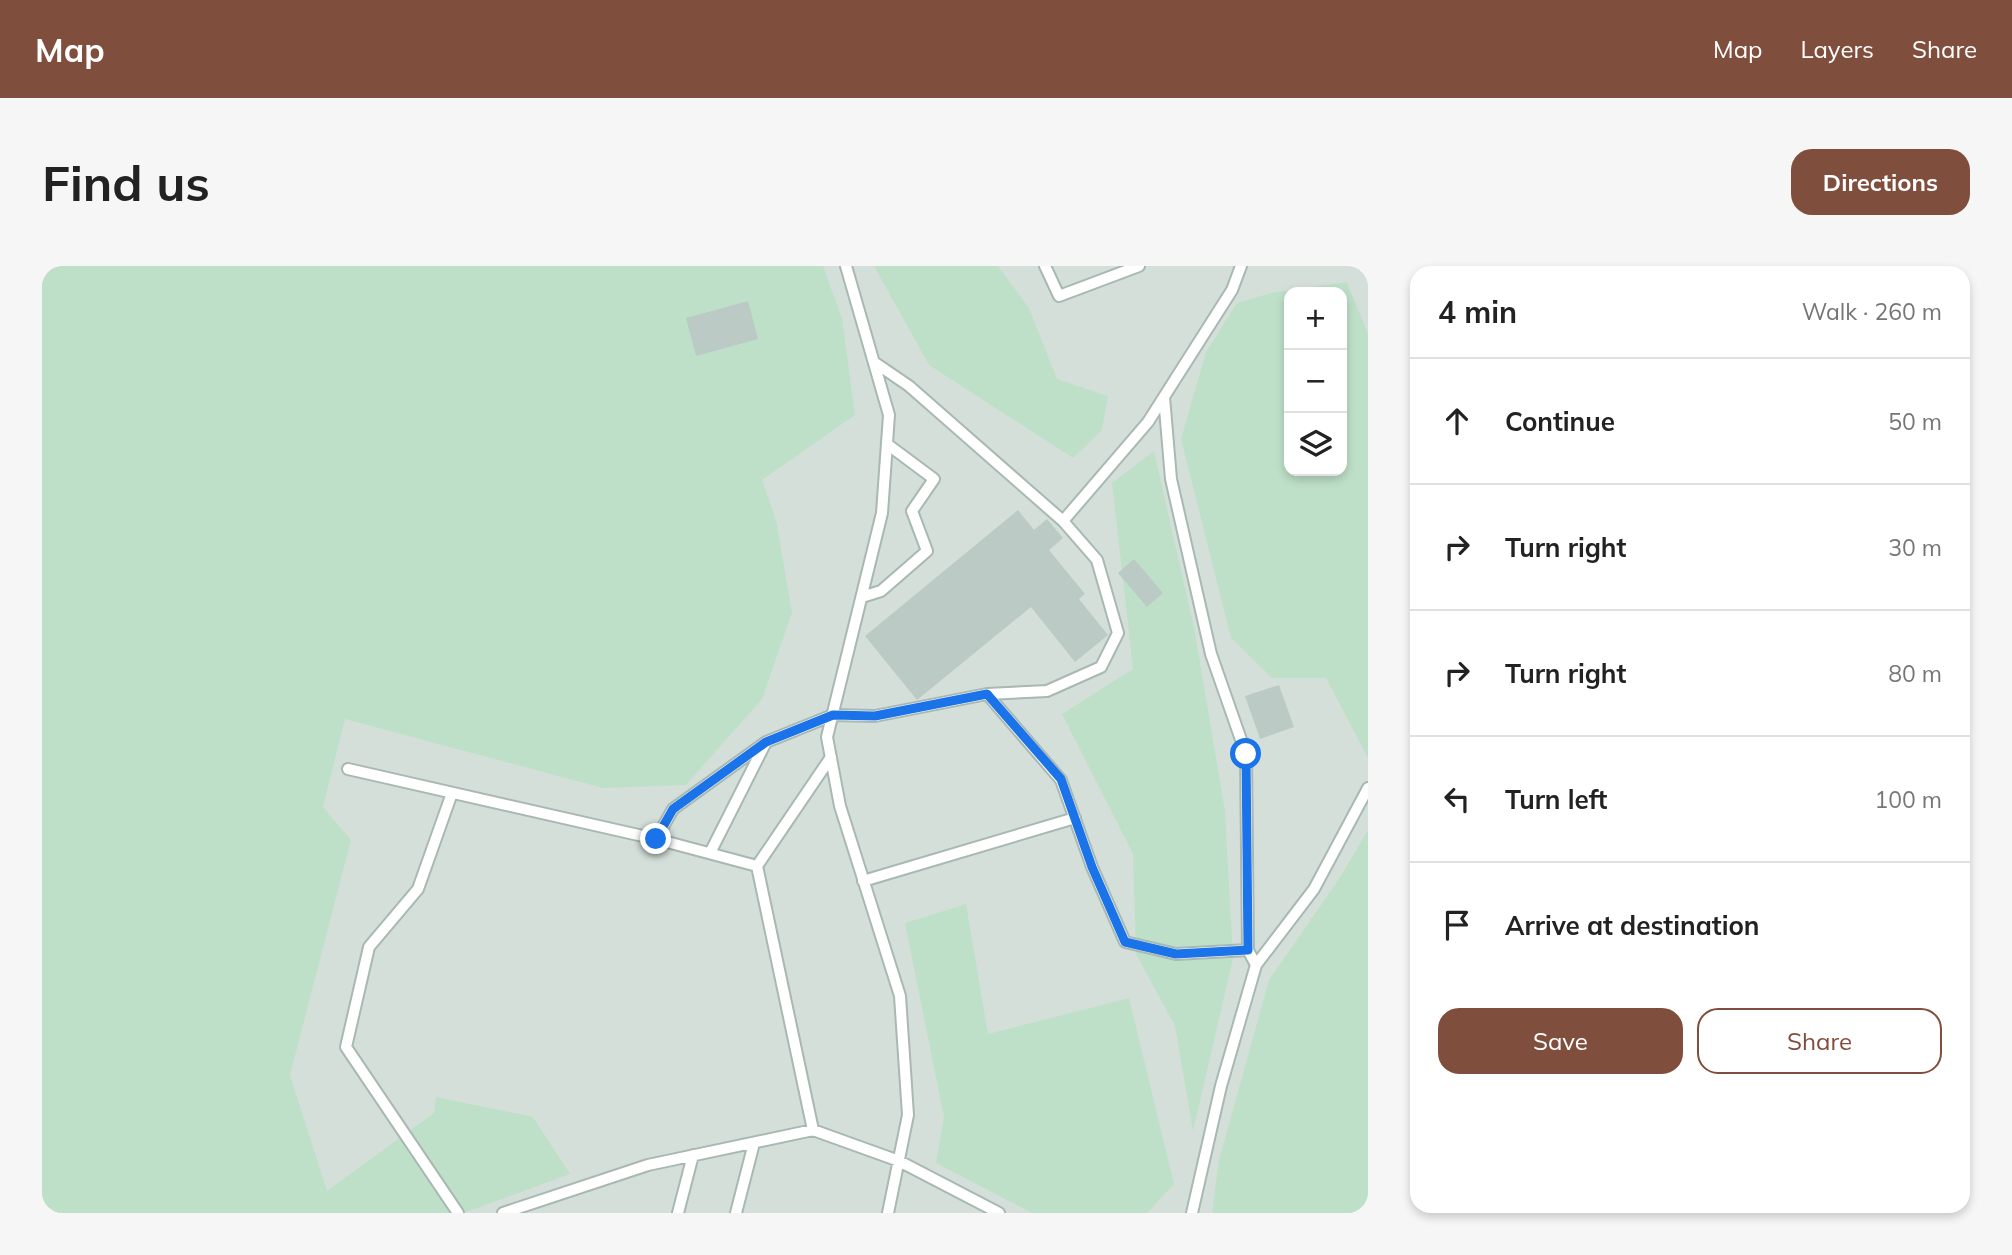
<!DOCTYPE html>
<html lang="en">
<head>
<meta charset="utf-8">
<style>
	:root { --surface:#fff; --page:#f6f6f6; --text:#222; --muted:#767676; --line:#e0e0e0; --accent:#804e3d }
	body { margin:0; font-family:Mulish,sans-serif; background:var(--page); color:var(--text) }
	.controls { position:absolute; right:21px; top:21px; display:grid; overflow:hidden; border-radius:14px; box-shadow:0 4px 10px #0003 }
	.controls button { width:63px; height:63px; display:grid; place-items:center; padding:0; border:0; border-bottom:2px solid var(--line); background:var(--surface); color:var(--text); font:35px sans-serif }
	.stop { position:absolute; width:21px; height:21px; margin:-16px; border:5px solid #1a73e8; border-radius:50%; background:#fff }
	.stop.end { background:#1a73e8; border-color:#fff; box-shadow:0 2px 7px #0008 }
	.list { margin:0; padding:0; list-style:none }
	h2 { display:flex; justify-content:space-between; align-items:center; height:91px; margin:0; padding:0 28px; font-size:30px }
	h2 small { font-size:23px; font-weight:400; color:var(--muted) }
	.list li { display:grid; grid-template-columns:46px 1fr auto; gap:21px; align-items:center; box-sizing:border-box; height:126px; padding:0 28px; border-top:2px solid var(--line) }
	.list b { display:block; font-size:26px; white-space:nowrap }
	.list em { font-size:23px; font-style:normal; color:var(--muted) }
	.actions { display:flex; gap:14px; padding:21px 28px }
	.actions a { flex:1; padding:16px 0; border:2px solid var(--accent); border-radius:21px; text-align:center; font-size:24px; color:var(--accent) }
	.actions .main { background:var(--accent); color:#fff }
	.icon { flex:none; width:38px; height:38px; fill:none; stroke:currentColor; stroke-width:2; stroke-linecap:round; stroke-linejoin:round }
	.map { position:relative; flex:none; width:1326px; height:947px; overflow:hidden; border-radius:21px }
	header { display:flex; align-items:center; gap:42px; box-sizing:border-box; height:98px; padding:0 35px; background:var(--accent); color:#fff }
	header strong { font-size:33px }
	nav { display:flex; gap:38px; margin-inline-start:auto; font-size:24px }
	.intro { display:flex; align-items:center; justify-content:space-between; box-sizing:border-box; height:168px; padding:0 42px }
	h1 { margin:0; font-size:49px }
	.button { padding:18px 32px; border-radius:21px; background:var(--accent); color:#fff; font-size:24px; font-weight:700 }
	main { display:flex; gap:42px; padding:0 42px }
	aside { flex:1; background:var(--surface); border-radius:21px; box-shadow:0 4px 10px #0003 }
	.map>svg:first-child { display:block }
	.built { fill:#d4dfda; fill-rule:evenodd }
	.green { fill:#bfe0c8; fill-rule:evenodd }
	.building { fill:#bbcac4 }
	.lines { fill:none; stroke-linecap:round; stroke-linejoin:round }
	.lane-casing { stroke:#a8b8b2; stroke-width:14 }
	.lane { stroke:#fff; stroke-width:10 }
	.route { stroke:#1a73e8; stroke-width:9 }
</style>
</head>
<body>
<header>
<strong>Map</strong>
<nav><a>Map</a><a>Layers</a><a>Share</a></nav>
</header>
<div class="intro"><h1>Find us</h1><a class="button">Directions</a></div>
<main>
<div class="map">
<svg width="1326" height="947" viewBox="0 0 1326 947">
	<rect width="100%" height="100%" fill="#e6efeb"/>
	<path class="built" d="M 0,0 L 1326,0 L 1326,947 L 0,947 ZM 1247,26 L 1300,26 L 1300,205 L 1247,205 Z"/>
	<path class="green" d="M 0,0 L 781,0 L 800,52 L 813,149 L 720,214 L 734,254 L 750,347 L 720,433 L 644,519 L 561,522 L 303,453 L 281,541 L 309,574 L 248,809 L 285,925 L 392,847 L 394,831 L 491,851 L 528,908 L 422,947 L 0,947 Z
		M 832,0 L 956,0 L 987,42 L 1015,113 L 1066,130 L 1060,164 L 1031,192 L 887,99 Z
		M 1305,16 L 1326,68 L 1326,492 L 1284,412 L 1230,412 L 1189,372 L 1139,173 L 1164,86 L 1195,37 L 1229,27 ZM 1247,26 L 1300,26 L 1300,205 L 1247,205 Z
		M 1112,185 L 1152,361 L 1183,545 L 1191,693 L 1151,865 L 1133,760 L 1094,688 L 1091,588 L 1020,448 L 1091,403 L 1070,217 Z
		M 1326,564 L 1326,947 L 1170,947 L 1177,894 L 1227,714 L 1297,613 Z
		M 924,638 L 946,768 L 1087,732 L 1132,918 L 1105,947 L 990,947 L 894,897 L 902,851 L 863,657 Z"/>
	<path class="building" d="M 706,35 L 716,73 L 654,90 L 644,52 Z
		M 976,244 L 992,264 L 1005,253 L 1021,272 L 1007,284 L 1043,328 L 1037,333 L 1066,369 L 1033,396 L 989,341 L 875,434 L 823,370 Z
		M 1092,293 L 1121,327 L 1105,341 L 1076,307 Z
		M 1237,419 L 1252,461 L 1218,473 L 1203,430 Z"/>
	<g class="lines">
		<g class="lane-casing">
			<path id="lane" d="M 804,0 L 847,149 L 840,247 L 785,471 L 798,540 L 858,730 L 866,849 L 846,947
				M 1003,0 L 1017,30 L 1097,0
				M 832,96 L 867,120 L 1021,255 L 1106,156 L 1190,24 L 1199,0
				M 1122,131 L 1129,213 L 1169,388 L 1204,488 L 1206,684 L 1214,699
				M 820,331 L 839,325 L 885,285 L 870,245 L 892,213 L 845,178
				M 945,428 L 1005,425 L 1059,401 L 1076,367 L 1055,294 L 1021,255
				M 306,503 L 614,573 L 715,600 L 789,491
				M 410,527 L 376,623 L 327,681 L 304,781 L 416,947
				M 614,573 L 631,543 L 724,476 L 791,449 L 833,450 L 945,428 L 1019,514 L 1050,601 L 1083,676 L 1134,688 L 1206,684
				M 668,587 L 723,478
				M 715,600 L 771,864 L 857,895 L 957,947
				M 821,615 L 1033,552
				M 461,947 L 606,899 L 771,864
				M 636,947 L 651,889
				M 694,947 L 712,877
				M 1150,947 L 1179,820 L 1214,699 L 1272,623 L 1326,522"/>
		</g>
		<use href="#lane" class="lane"/>
	</g>
	<g class="lines">
		<path class="route" d="M 614,573 L 631,543 L 724,476 L 791,449 L 833,450 L 945,428 L 1019,513 L 1050,601 L 1083,676 L 1134,688 L 1206,684 L 1204,488"/>
	</g>
</svg>
<div class="controls">
<button>+</button>
<button>−</button>
<button><svg class="icon" aria-label="layers" viewBox="0 0 24 24"><path d="M12 4l9 5-9 5-9-5zM3 14l9 5 9-5"/></svg></button>
</div>
<div class="stop" style="left:1204px;top:488px"></div>
<div class="stop end" style="left:614px;top:573px"></div>
</div>
<aside>
<h2>4 min<small>Walk · 260 m</small></h2>
<ul class="list">
<li><svg class="icon" aria-label="ahead" viewBox="0 0 24 24"><path d="M12 20V5M6 11l6-6 6 6"/></svg><div><b>Continue</b></div><em>50 m</em></li>
<li><svg class="icon" aria-label="right" viewBox="0 0 24 24"><path d="M7 20v-9h11M14 6l5 5-5 5"/></svg><div><b>Turn right</b></div><em>30 m</em></li>
<li><svg class="icon" aria-label="right" viewBox="0 0 24 24"><path d="M7 20v-9h11M14 6l5 5-5 5"/></svg><div><b>Turn right</b></div><em>80 m</em></li>
<li><svg class="icon" aria-label="left" viewBox="0 0 24 24"><path d="M17 20v-9H6M10 6l-5 5 5 5"/></svg><div><b>Turn left</b></div><em>100 m</em></li>
<li><svg class="icon" aria-label="arrive" viewBox="0 0 24 24"><path d="M6 21V4h12l-3 4 3 4H6"/></svg><div><b>Arrive at destination</b></div></li>
</ul>
<div class="actions"><a class="main">Save</a><a>Share</a></div>
</aside>
</main>
</body>
</html>
